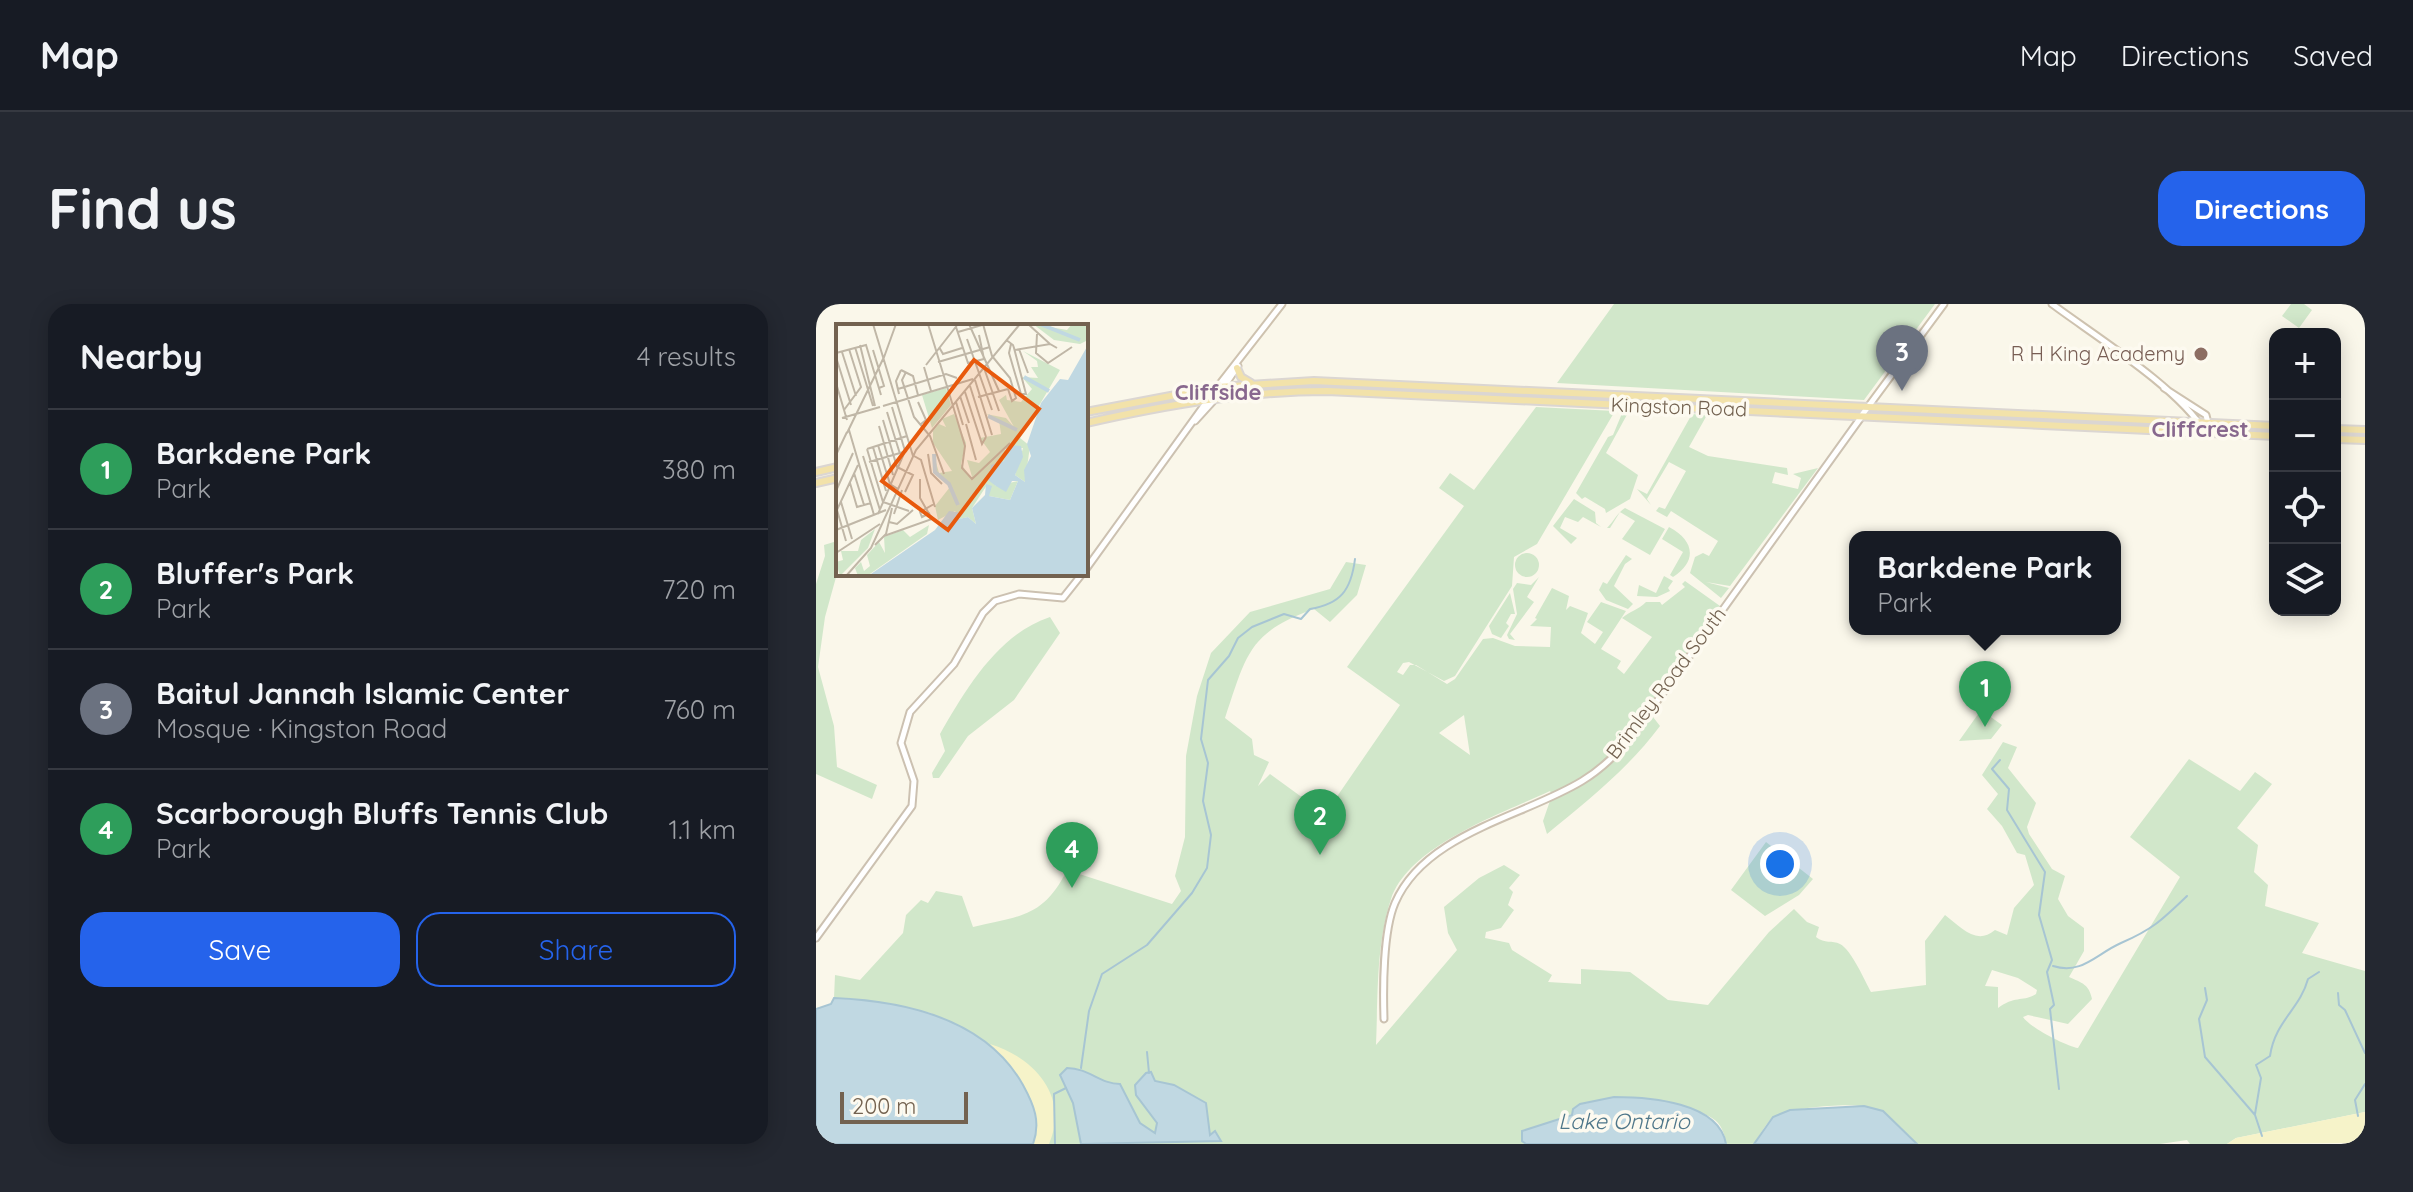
<!DOCTYPE html>
<html lang="en">
<head>
<meta charset="utf-8">
<style>
	:root { --surface:#171b24; --page:#242831; --text:#f1f3f6; --muted:#9ea1a6; --line:#363941; --accent:#2563eb }
	body { margin:0; font-family:Quicksand,sans-serif; background:var(--page); color:var(--text) }
	.controls { position:absolute; right:24px; top:24px; display:grid; overflow:hidden; border-radius:16px; box-shadow:0 4px 20px #0003 }
	.controls button { width:72px; height:72px; display:grid; place-items:center; padding:0; border:0; border-bottom:2px solid var(--line); background:var(--surface); color:var(--text); font:40px sans-serif }
	.scale { position:absolute; left:24px; bottom:20px; width:128px; box-sizing:border-box; padding-left:8px; border:4px solid #736250; border-top:0; font-size:22px; line-height:28px; white-space:nowrap; color:#736250; -webkit-text-stroke:6px #fdfaf0; paint-order:stroke }
	.you { position:absolute; left:964px; top:560px; width:28px; height:28px; margin:-20px; border:6px solid #fff; border-radius:50%; background:#1a73e8; box-shadow:0 0 0 12px #1a73e833 }
	.badge { display:grid; place-items:center; width:52px; height:52px; border-radius:50%; background:var(--accent); color:#fff; font-size:26px; font-weight:700 }
	.pin { position:absolute; translate:-50% -66px; filter:drop-shadow(0 2px 4px #0008) }
	.pin::after { content:''; position:absolute; top:42px; width:28px; height:24px; background:inherit; clip-path:polygon(0 0,100% 0,50% 100%) }
	.popup { position:absolute; left:1033px; top:227px; width:272px; height:104px; box-sizing:border-box; display:grid; place-content:center; border-radius:16px; background:var(--surface); filter:drop-shadow(0 2px 6px #0005); font-size:26px; white-space:nowrap; color:var(--muted) }
	.popup b { font-size:30px; color:var(--text) }
	.popup::after { content:''; position:absolute; left:50%; top:100%; margin-left:-16px; border:16px solid transparent; border-top-color:var(--surface) }
	.list { margin:0; padding:0; list-style:none }
	h2 { display:flex; justify-content:space-between; align-items:center; height:104px; margin:0; padding:0 32px; font-size:34px }
	h2 small { font-size:26px; font-weight:400; color:var(--muted) }
	.list li { display:grid; grid-template-columns:52px 1fr auto; gap:24px; align-items:center; box-sizing:border-box; height:120px; padding:0 32px; border-top:2px solid var(--line) }
	.list b { display:block; font-size:30px; white-space:nowrap }
	.list p { margin:0; font-size:26px; white-space:nowrap; color:var(--muted) }
	.list em { font-size:26px; font-style:normal; color:var(--muted) }
	.actions { display:flex; gap:16px; padding:24px 32px }
	.actions a { flex:1; padding:18px 0; border:2px solid var(--accent); border-radius:24px; text-align:center; font-size:28px; color:var(--accent) }
	.actions .main { background:var(--accent); color:#fff }
	.icon { flex:none; width:44px; height:44px; fill:none; stroke:currentColor; stroke-width:2; stroke-linecap:round; stroke-linejoin:round }
	.map { position:relative; flex:none; width:1549px; height:840px; overflow:hidden; border-radius:24px }
	header { display:flex; align-items:center; gap:48px; box-sizing:border-box; height:112px; padding:0 40px; background:var(--surface); border-bottom:2px solid var(--line) }
	header strong { font-size:38px }
	nav { display:flex; gap:44px; margin-inline-start:auto; font-size:28px }
	.intro { display:flex; align-items:center; justify-content:space-between; box-sizing:border-box; height:192px; padding:0 48px }
	h1 { margin:0; font-size:56px }
	.button { padding:20px 36px; border-radius:24px; background:var(--accent); color:#fff; font-size:28px; font-weight:700 }
	main { display:flex; gap:48px; padding:0 48px }
	aside { flex:1; background:var(--surface); border-radius:24px; box-shadow:0 4px 20px #0003 }
	.map>svg:first-child { display:block }
	.green { fill:#d1e7ca; fill-rule:evenodd }
	.sand { fill:#f6f3c9 }
	.water { fill:#c0d8e2; stroke:#a7c5d3; stroke-width:2 }
	.lines { fill:none; stroke-linecap:round; stroke-linejoin:round }
	.stream { stroke:#a7c5d3; stroke-width:2 }
	.tertiary-casing { stroke:#ccc1b1; stroke-width:9 }
	.secondary-casing { stroke:#cec2af; stroke-width:9 }
	.primary-casing { stroke:#dbd6d2; stroke-width:10 }
	.tertiary { stroke:#fff; stroke-width:5 }
	.secondary { stroke:#fff; stroke-width:5 }
	.primary { stroke:#f2e2aa; stroke-width:6 }
	.education-dot { fill:#8d6e63; stroke:#fdfaf0; stroke-width:3 }
	.labels { text-anchor:middle; stroke-width:7; stroke-linejoin:round; paint-order:stroke }
	.education-label { font-size:20px; fill:#785e54; stroke:#fdfaf0; text-anchor:end }
	.street-label { font-size:20px; fill:#736250; stroke:#fdfaf0 }
	.neighbourhood-label { font-size:22px; font-weight:bold; fill:#88688e; stroke:#fdfaf0 }
	.water-label { font-size:22px; font-style:italic; fill:#4f778a; stroke:#fdfaf0 }
	.inset-river { fill:none; stroke:#c0d8e2; stroke-width:4 }
	.inset-road { fill:none; stroke:#c0b7a7; stroke-width:2 }
	.view { fill:#e8590c; fill-opacity:0.15; stroke:#e8590c; stroke-width:4 }
	.inset-edge { fill:none; stroke:#736250; stroke-width:4 }
</style>
</head>
<body>
<header>
<strong>Map</strong>
<nav><a>Map</a><a>Directions</a><a>Saved</a></nav>
</header>
<div class="intro"><h1>Find us</h1><a class="button">Directions</a></div>
<main>
<aside>
<h2>Nearby<small>4 results</small></h2>
<ul class="list">
<li><span class="badge" style="background:#2e9e5b">1</span><div><b>Barkdene Park</b><p>Park</p></div><em>380 m</em></li>
<li><span class="badge" style="background:#2e9e5b">2</span><div><b>Bluffer's Park</b><p>Park</p></div><em>720 m</em></li>
<li><span class="badge" style="background:#6b7280">3</span><div><b>Baitul Jannah Islamic Center</b><p>Mosque · Kingston Road</p></div><em>760 m</em></li>
<li><span class="badge" style="background:#2e9e5b">4</span><div><b>Scarborough Bluffs Tennis Club</b><p>Park</p></div><em>1.1 km</em></li>
</ul>
<div class="actions"><a class="main">Save</a><a>Share</a></div>
</aside>
<div class="map">
<svg width="1549" height="840" viewBox="0 0 1549 840">
	<rect width="100%" height="100%" fill="#faf7ea"/>
	<path class="green" d="M 798,0 L 1119,0 L 1048,96 L 741,79 Z
		M 1475,0 L 1488,0 L 1496,6 L 1483,24 L 1466,12 Z
		M 720,103 L 799,107 L 721,240 L 698,253 L 696,282 L 639,372 L 628,377 L 593,358 L 587,359 L 581,368 L 587,371 L 594,361 L 600,361 L 631,380 L 639,375 L 667,335 L 677,334 L 699,342 L 734,343 L 735,323 L 714,322 L 721,315 L 719,314 L 736,284 L 753,292 L 750,306 L 754,302 L 772,309 L 765,329 L 779,340 L 787,328 L 771,318 L 785,298 L 810,307 L 785,345 L 805,357 L 801,364 L 808,370 L 836,333 L 806,314 C 814,307 822,306 830,298 L 844,298 L 846,301 L 869,283 L 866,280 L 869,277 L 904,302 L 837,395 L 842,405 L 837,413 L 844,422 C 812,465 771,497 731,530 L 727,517 L 736,491 L 734,487 C 687,509 593,541 575,595 C 560,640 562,694 560,741 L 641,646 L 632,629 L 628,603 L 663,574 L 688,561 L 704,571 L 693,584 L 697,588 L 692,601 L 698,606 L 685,624 L 670,628 L 669,634 L 693,639 L 696,646 L 736,671 L 732,678 L 765,680 L 765,665 L 814,668 L 852,696 L 892,701 L 953,628 L 978,605 L 991,618 L 1003,623 L 1000,633 C 1009,640 1016,636 1024,640 C 1035,645 1050,679 1055,688 L 1110,681 L 1109,637 L 1129,611 C 1145,623 1160,642 1179,626 L 1191,631 L 1198,604 L 1218,581 L 1209,551 L 1201,549 L 1186,522 L 1171,505 L 1182,490 L 1166,471 L 1187,438 L 1201,443 L 1192,464 L 1220,499 L 1211,523 L 1213,530 L 1236,565 L 1249,572 L 1242,595 L 1252,612 L 1268,624 L 1268,647 L 1253,673 C 1266,679 1273,680 1276,695 L 1252,720 L 1212,711 L 1207,713 C 1213,723 1250,742 1262,744 L 1364,573 L 1314,533 L 1373,455 L 1424,487 L 1439,468 L 1456,480 L 1421,524 L 1442,541 L 1438,568 L 1452,581 L 1449,602 L 1503,619 L 1486,649 L 1549,667 L 1549,808 L 1420,834 L 1411,840 L 1374,840 L 1371,836 L 1344,840 L 1101,840 C 1089,825 1067,810 1050,803 C 1034,798 968,804 956,814 C 949,821 943,832 938,840 L 910,840 C 909,830 905,819 896,814 C 882,805 834,792 818,794 C 784,799 736,814 707,832 L 710,840 L 217,840 L 221,831 L 115,709 L 18,694 L 19,671 L 44,676 L 87,629 L 90,611 L 105,596 L 112,599 L 120,587 L 146,592 L 157,623 C 204,612 228,613 251,566 L 356,600 L 365,587 L 359,572 L 369,533 L 370,452 L 381,392 L 395,349 L 434,308 L 514,285 L 530,258 L 550,261 L 541,291 L 514,318 L 498,305 C 432,328 430,352 409,414 L 436,435 L 438,451 L 453,458 L 442,482 L 454,470 L 509,510 L 584,401 L 531,363 L 648,202 L 623,184 L 634,169 L 658,186 ZM 648,411 L 654,451 L 623,429 ZM 1176,666 L 1202,674 L 1221,686 L 1220,690 C 1207,698 1199,691 1182,704 L 1182,683 L 1169,682 Z
		M 807,107 L 813,107 L 790,149 L 822,171 L 814,195 L 790,209 L 789,205 L 769,193 L 766,195 L 760,189 L 792,133 L 797,131 Z
		M 876,110 L 891,111 L 873,143 L 892,152 L 971,164 L 972,171 L 959,168 L 956,179 L 982,185 L 985,174 L 977,170 L 1002,164 L 914,282 L 890,278 L 913,284 L 905,294 L 874,269 L 879,253 L 887,249 L 893,252 L 902,237 L 855,207 L 851,213 L 840,207 L 843,203 L 849,205 L 870,167 L 853,158 L 831,195 L 835,201 L 821,185 L 831,190 Z
		M 758,195 L 779,208 L 780,219 L 785,223 L 767,213 L 762,218 L 749,213 L 744,224 L 761,234 L 755,240 L 737,222 Z
		M 809,204 L 849,225 L 834,251 L 806,235 L 819,217 L 804,208 L 794,224 L 791,224 C 798,217 801,209 809,204 Z
		M 853,223 C 878,236 882,257 857,273 L 854,271 L 867,248 L 846,235 Z
		M 21,237 L 22,266 L 9,313 L 2,363 L 18,422 L 21,463 L 61,481 L 56,495 L 0,470 L 0,280 L 9,252 L 8,241 Z
		M699 261a12 12 0 1 1 24 0a12 12 0 1 1-24 0Z
		M 810,251 L 816,255 L 809,260 L 798,282 L 817,300 L 812,305 L 790,296 L 783,286 L 787,278 L 791,280 Z
		M 848,272 L 857,277 L 852,284 L 854,287 L 841,293 L 821,292 L 823,281 L 840,289 Z
		M 723,273 L 711,293 L 718,298 L 694,330 L 699,336 L 693,335 L 691,331 L 701,310 L 697,285 L 701,279 L 715,281 Z
		M 694,289 L 699,310 L 695,310 L 690,319 L 693,322 L 685,334 L 676,330 L 673,322 Z
		M 234,313 L 244,329 L 198,396 L 152,432 L 123,474 L 117,474 L 116,469 L 129,447 L 124,430 C 150,385 182,330 234,313 Z
		M 1165,406 L 1186,421 L 1175,435 L 1143,437 Z
		M 950,538 L 997,575 L 983,591 L 949,612 L 915,586 Z"/>
	<path class="sand" d="M 174,740 C 217,753 254,792 233,840 L 217,840 C 232,801 197,767 174,740 Z
		M 1549,808 L 1549,833 L 1534,839 L 1411,840 L 1420,834 Z"/>
	<path class="water" d="M 18,694 C 89,697 170,715 207,781 C 218,801 225,818 217,840 L 0,840 L 0,705 L 15,700 Z
		M 251,764 C 273,764 284,780 304,780 L 324,819 L 339,829 L 341,819 L 320,791 L 319,781 L 330,769 L 335,768 L 339,777 L 358,781 L 390,799 L 394,831 L 399,827 L 405,837 L 265,840 L 257,799 L 244,771 Z
		M 798,793 C 833,793 903,798 910,840 L 710,840 L 706,837 L 706,827 L 756,811 L 757,805 L 764,800 Z
		M 1048,802 L 1067,807 L 1101,840 L 938,840 L 957,813 L 974,806 Z"/>
	<g class="lines">
		<path class="stream" d="M 1184,456 L 1176,465 L 1193,485 L 1191,506 L 1229,568 L 1223,611 L 1236,656 L 1231,668 L 1238,701 L 1234,705 L 1243,785
			M 1237,662 C 1266,671 1280,650 1305,639 C 1337,625 1346,616 1371,592
			M 1389,684 L 1391,696 L 1383,715 L 1389,753 L 1439,811 L 1446,832
			M 1522,689 L 1523,701 L 1529,706 L 1549,749
			M 331,748 L 333,769
			M 265,764 L 273,707 L 286,670 L 331,641 L 376,589 L 391,564 L 395,531 L 387,497 L 392,459 L 385,435 L 392,376 L 413,352 L 422,334 L 436,323 L 468,310 L 485,315 L 494,305 C 524,300 535,287 539,255
			M 1439,810 L 1445,774 L 1440,761 L 1454,752 C 1459,717 1484,705 1492,675 L 1503,668
			M 1542,812 L 1539,796 L 1549,780
			M 239,840 L 238,790 L 250,784"/>
		<g class="tertiary-casing">
			<path id="tertiary" d="M 379,117 L 399,95
				M 270,265 L 392,96
				M 0,634 L 96,502 L 98,477 L 85,439 L 94,408 L 138,360 L 167,309 L 179,297 L 203,290 L 247,294 L 266,270
				M 568,715 C 567,685 567,627 579,599 C 609,529 707,513 766,477 C 786,465 801,450 816,432 L 1046,112"/>
		</g>
		<g class="secondary-casing">
			<path id="secondary" d="M 1236,0 C 1279,32 1363,84 1389,128
				M 1348,84 L 1390,111 L 1392,119
				M 400,94 L 422,62
				M 392,95 L 466,0
				M 1046,111 L 1128,0"/>
		</g>
		<g class="primary-casing">
			<path id="primary" d="M 421,64 L 425,73 L 435,79
				M 270,108 L 402,83 L 498,77 L 1459,122
				M 270,119 C 350,101 429,87 511,87 L 1459,132
				M 1519,125 L 1549,126
				M 1519,135 L 1549,136
				M 0,168 L 22,163
				M 0,179 L 22,174"/>
		</g>
		<use href="#tertiary" class="tertiary"/>
		<use href="#secondary" class="secondary"/>
		<use href="#primary" class="primary"/>
	</g>
	<circle class="education-dot" cx="1385" cy="50" r="8"/>
	<g class="labels">
		<g class="education-label">
			<text x="1369" y="57">R H King Academy</text>
		</g>
		<g class="street-label">
			<text transform="translate(863 103) rotate(2)" y="7">Kingston Road</text>
			<text transform="translate(850 379) rotate(-53)" y="7">Brimley Road South</text>
		</g>
		<g class="neighbourhood-label">
			<text x="402" y="96">Cliffside</text>
			<text x="1384" y="133">Cliffcrest</text>
		</g>
		<g class="water-label">
			<text x="808" y="825">Lake Ontario</text>
		</g>
	</g>
	<g transform="translate(20 20)">
		<rect width="252" height="252" fill="#faf7ea"/>
		<path d="M 197,0 L 231,6 L 236,0 L 252,0 L 252,16 L 244,20 L 218,16 ZM 187,27 L 224,46 L 184,114 L 194,122 L 189,158 L 179,151 L 187,124 L 169,125 L 169,136 L 153,150 L 160,162 L 182,157 L 174,176 L 153,172 L 151,161 L 136,184 L 140,200 L 132,193 L 124,195 L 119,187 L 102,196 L 99,182 L 114,163 L 97,147 L 98,131 L 103,149 L 116,147 L 97,119 L 97,107 L 103,100 L 110,103 L 106,95 L 118,90 L 130,119 L 125,140 L 137,156 L 131,136 L 143,139 L 154,128 L 144,114 L 165,110 L 163,96 L 150,90 L 170,94 L 178,103 L 163,76 L 170,71 L 171,76 L 185,78 L 196,65 L 186,53 L 202,54 L 195,43 L 202,43 L 201,37 ZM 110,64 L 115,81 L 96,104 L 86,71 ZM 93,201 L 91,210 L 31,252 L 22,252 L 19,244 L 25,238 L 28,247 L 34,242 L 31,231 L 43,218 L 49,229 L 48,213 L 67,206 L 74,213 ZM 39,205 L 32,224 L 4,252 L 0,238 L 7,236 L 5,227 L 22,227 L 25,216 Z" fill="#d1e7ca"/>
		<path d="M 252,21 L 252,252 L 32,252 L 99,206 L 113,187 L 128,189 L 123,195 L 132,193 L 140,200 L 136,184 L 149,171 L 150,160 L 156,162 L 153,172 L 174,176 L 182,157 L 176,157 L 170,168 L 160,162 L 152,156 L 155,141 L 168,137 L 172,121 L 185,122 L 187,133 L 179,151 L 189,158 L 188,146 L 195,132 L 191,120 L 205,79 L 224,55 L 232,56 Z" fill="#c0d8e2"/>
		<path class="inset-river" d="M 204,0 L 244,16M 188,53 L 213,67M 152,92 L 181,106M 98,130 L 99,148 L 113,160 L 122,181"/>
		<path class="inset-road" d="M 37,0 L 77,132M 92,0 L 117,82M 133,0 L 163,67M 147,0 L 156,32 L 174,54 L 180,74 L 176,77 L 172,65M 192,0 L 214,20M 120,3 L 132,39 L 148,35M 122,8 L 146,1M 201,10 L 200,29 L 212,39 L 236,23M 143,11 L 148,35M 131,15 L 156,86M 170,16 L 173,18 L 177,21 L 178,24 L 190,70 L 185,70 L 173,29 L 175,20M 24,21 L 39,82M 19,23 L 37,82M 103,23 L 107,30 L 126,24M 183,25 L 192,49M 37,26 L 48,62 L 43,64M 179,26 L 214,20 L 221,24M 6,28 L 20,72M 0,29 L 30,21 L 45,71M 0,33 L 15,81M 47,36 L 60,0M 102,38 L 154,23M 90,41 L 122,0M 88,43 L 95,67M 148,44 L 163,87M 65,46 L 77,52 L 82,71M 70,48 L 66,56 L 78,93 L 94,112 L 108,150M 139,56 L 156,111M 0,59 L 11,96M 134,62 L 150,113M 62,65 L 110,50 L 121,54M 129,68 L 146,120 L 150,113M 63,70 L 60,57 L 65,46M 124,72 L 133,99M 142,73 L 172,65M 82,78 L 90,96 L 85,100M 120,78 L 127,101M 47,82 L 137,55M 117,82 L 129,122 L 126,144 L 136,155 L 174,119M 56,83 L 69,127M 8,86 L 25,63 L 13,25M 51,88 L 64,130M 6,94 L 44,83M 47,96 L 61,143 L 77,151 L 69,168M 130,100 L 140,136M 43,102 L 57,151M 13,106 L 38,191M 11,109 L 48,33M 42,121 L 54,160 L 62,165M 37,123 L 50,167M 31,125 L 47,178 L 73,187M 31,125 L 71,112M 92,130 L 95,149 L 106,160M 0,131 L 11,108M 27,132 L 44,186M 78,132 L 85,136 L 99,183M 33,138 L 71,127M 18,149 L 28,181M 14,159 L 21,183 L 35,179M 0,167 L 17,129M 5,178 L 16,215M 1,186 L 10,217M 0,188 L 22,141M 94,189 L 86,193 L 84,188 L 98,180M 42,190 L 69,127M 58,190 L 66,166M 53,198 L 61,200 L 77,186M 0,206 L 50,186M 48,212 L 96,195 L 84,174 L 84,155M 39,221 L 50,210 L 56,184M 0,229 L 44,200M 10,252 L 35,224 L 80,126 L 184,0"/>
		<path class="view" d="M 138,36 L 203,85 L 112,206 L 46,157 Z"/>
		<rect width="252" height="252" class="inset-edge"/>
	</g>
</svg>
<div class="controls">
<button>+</button>
<button>−</button>
<button><svg class="icon" aria-label="locate" viewBox="0 0 24 24"><circle cx="12" cy="12" r="6"/><path d="M12 2v4M12 18v4M2 12h4M18 12h4"/></svg></button>
<button><svg class="icon" aria-label="layers" viewBox="0 0 24 24"><path d="M12 4l9 5-9 5-9-5zM3 14l9 5 9-5"/></svg></button>
</div>
<div class="scale">200 m</div>
<div class="you"></div>
<div class="pin badge" style="left:1169px;top:423px;background:#2e9e5b">1</div>
<div class="popup"><b>Barkdene Park</b>Park</div>
<div class="pin badge" style="left:504px;top:551px;background:#2e9e5b">2</div>
<div class="pin badge" style="left:1086px;top:87px;background:#6b7280">3</div>
<div class="pin badge" style="left:256px;top:584px;background:#2e9e5b">4</div>
</div>
</main>
</body>
</html>
